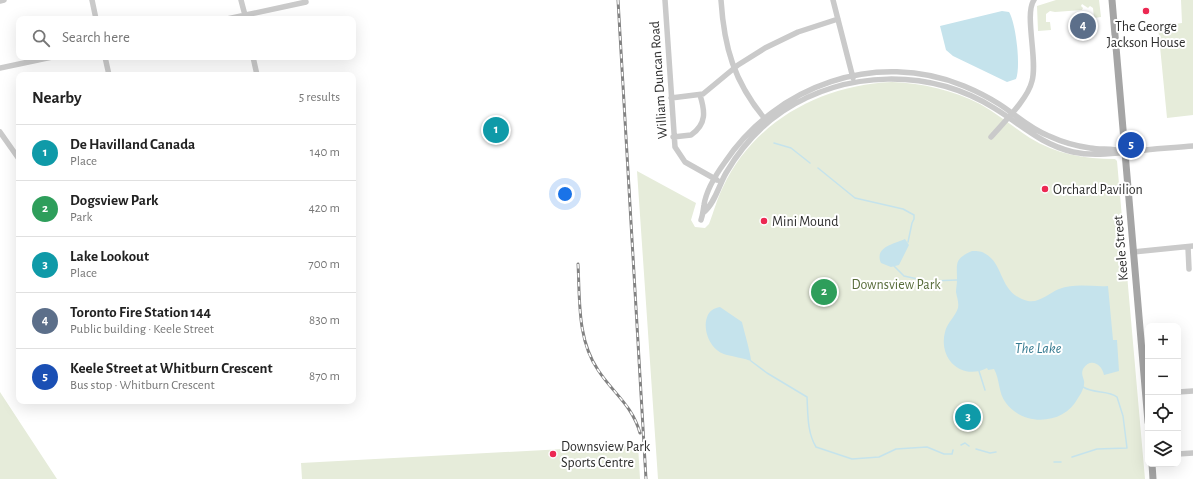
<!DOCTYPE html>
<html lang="en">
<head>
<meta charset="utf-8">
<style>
	:root { --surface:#fff; --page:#f2f2f2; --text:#222; --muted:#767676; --line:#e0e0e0; --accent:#ec2852 }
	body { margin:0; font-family:"Alegreya Sans",sans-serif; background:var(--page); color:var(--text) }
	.controls { position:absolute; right:12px; bottom:12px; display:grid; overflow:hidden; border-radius:8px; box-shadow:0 4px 16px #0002 }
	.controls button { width:36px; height:36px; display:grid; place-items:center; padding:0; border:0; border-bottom:1px solid var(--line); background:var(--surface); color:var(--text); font:20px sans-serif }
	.you { position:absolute; left:565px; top:194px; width:14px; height:14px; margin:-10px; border:3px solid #fff; border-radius:50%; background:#1a73e8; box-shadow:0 0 0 6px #1a73e833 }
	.badge { display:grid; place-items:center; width:26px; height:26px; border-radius:50%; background:var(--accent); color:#fff; font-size:13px; font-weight:700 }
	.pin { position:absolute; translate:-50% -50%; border:2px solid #fff; box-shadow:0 1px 4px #0006 }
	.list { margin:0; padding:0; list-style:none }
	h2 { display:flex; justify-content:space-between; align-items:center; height:52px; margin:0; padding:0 16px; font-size:17px }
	h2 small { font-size:13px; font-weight:400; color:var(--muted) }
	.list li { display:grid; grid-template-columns:26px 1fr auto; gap:12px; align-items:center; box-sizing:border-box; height:56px; padding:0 16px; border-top:1px solid var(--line) }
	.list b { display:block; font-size:15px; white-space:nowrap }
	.list p { margin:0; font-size:13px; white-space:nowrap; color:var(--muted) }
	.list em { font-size:13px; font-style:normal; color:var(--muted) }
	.icon { flex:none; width:22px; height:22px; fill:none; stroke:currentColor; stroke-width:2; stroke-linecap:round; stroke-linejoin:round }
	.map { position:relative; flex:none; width:1193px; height:479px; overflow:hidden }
	.search { position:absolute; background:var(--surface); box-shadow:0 4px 16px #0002; left:16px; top:16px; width:340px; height:44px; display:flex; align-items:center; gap:10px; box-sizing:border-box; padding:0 14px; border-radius:8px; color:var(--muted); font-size:15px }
	.panel { position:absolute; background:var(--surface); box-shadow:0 4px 16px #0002; left:16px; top:72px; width:340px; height:332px; border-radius:8px }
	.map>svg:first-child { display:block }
	.green { fill:#e6ecda }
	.water { fill:#c5e3ec }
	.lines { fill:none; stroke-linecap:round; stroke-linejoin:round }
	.stream { stroke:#c5e3ec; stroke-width:1.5 }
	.minor { stroke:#cacaca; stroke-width:5.5 }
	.major { stroke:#a5a5a5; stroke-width:7 }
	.rail-casing { stroke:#828282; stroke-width:3 }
	.rail { stroke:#fff; stroke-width:1.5; stroke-dasharray:4.5; stroke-linecap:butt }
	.poi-dot { fill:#ec2852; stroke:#fff; stroke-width:1.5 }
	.labels { text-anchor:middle; stroke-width:4; stroke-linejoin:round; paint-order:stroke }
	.poi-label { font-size:14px; fill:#2d2d2d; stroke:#fff; text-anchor:start }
	.street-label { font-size:14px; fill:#2d2d2d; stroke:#fff }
	.park-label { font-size:14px; fill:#576b39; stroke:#fff }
	.water-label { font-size:15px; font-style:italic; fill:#387c92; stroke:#fff }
</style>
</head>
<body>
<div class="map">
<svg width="1193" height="479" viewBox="0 0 1193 479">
	<rect width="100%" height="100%" fill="#fff"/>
	<path class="green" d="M 1056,0 L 1099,0 L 1101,17 L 1094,18 L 1093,8 L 1090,6 L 1088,8 L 1082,4 L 1081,6 L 1083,8 L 1082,10 L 1055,12 L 1050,11 L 1046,14 L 1046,22 L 1050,22 L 1051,30 L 1038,31 L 1037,6 Z
		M 1181,0 L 1193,0 L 1193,115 L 1167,118 L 1158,26 L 1182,23 Z
		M 892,82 C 923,83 952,90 980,104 C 998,114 1013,127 1030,138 C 1056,154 1084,159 1115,159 L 1117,161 L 1145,479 L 658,479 L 637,171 L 696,203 L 691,220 L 695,227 L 705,228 L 709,224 C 714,211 717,199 723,187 C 754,121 821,85 892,82 Z
		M 0,392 L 57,479 L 0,479 Z
		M 638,445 L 640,479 L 302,479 L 301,463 Z"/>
	<path class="water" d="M 1002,11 L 1009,12 C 1016,23 1021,67 1016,79 L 1007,82 L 953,56 L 946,50 L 940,26 Z
		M 905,239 L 909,245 L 899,265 L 891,267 L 881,263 C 874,247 894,244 905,239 Z
		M 972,251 C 975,251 981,251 984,253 C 1005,263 998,294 1028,301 C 1040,303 1049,293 1059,289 C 1075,283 1092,287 1108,286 L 1113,340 L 1117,340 L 1119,371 L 1104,375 C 1102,364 1090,357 1083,369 C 1081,374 1083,376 1084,381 C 1085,386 1081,394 1078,398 C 1064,425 1024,427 1006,403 C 998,393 1000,379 994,369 L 988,370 L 987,368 C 962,381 938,359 945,332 C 947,323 955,317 958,308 C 959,302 957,298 956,292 C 956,288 957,284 957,280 C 957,263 954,259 972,251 Z
		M 720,307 L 742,322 C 743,327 752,358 751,361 C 743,358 735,357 727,355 C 712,352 704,334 706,321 C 708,312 711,309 720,307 Z"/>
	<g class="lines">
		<path class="stream" d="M 774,143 L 791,148 L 810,163
			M 818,168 L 855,198 L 903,209 L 914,215 L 914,219 L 912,223 L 908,242
			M 894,266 L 904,276 L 922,280
			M 931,281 L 957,280
			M 751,361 L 767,373 L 807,397 C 808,414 807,432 816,447 L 852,459 L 879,457 L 896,449 L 927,447 L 944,454 L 952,454 L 953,450
			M 979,371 L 985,390
			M 961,445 L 965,443 L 969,446
			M 976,449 L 990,453 L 996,452
			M 1072,457 L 1097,449 L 1127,448 L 1123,416 L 1117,397 C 1108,390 1095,394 1083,387
			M 1054,462 L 1061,462"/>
		<path class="minor" d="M 92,0 L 96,19
			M 241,0 L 246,19
			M 665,0 L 675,147 L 685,162 L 717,180
			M 721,0 C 724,47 734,82 765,119
			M 833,0 L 853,78
			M 0,1 L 4,0
			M 227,19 L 306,2
			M 105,57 L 109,75
			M 253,57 L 257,75
			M 0,68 L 52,57
			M 671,98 L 703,94 L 738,65 L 765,48 L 798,32 L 838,19
			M 0,132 L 19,159
			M 673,137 L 691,135 C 707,124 705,111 700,95
			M 991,137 C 1003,123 1028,99 1032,81 C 1038,60 1024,14 1034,0
			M 704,212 C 715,203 719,185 726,173 C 740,149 759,127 783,111 C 846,70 929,68 994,108 C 1022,125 1040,144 1073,152 C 1091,156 1109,154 1127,152 C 1149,149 1171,148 1193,146
			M 701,220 C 703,214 703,211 704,205 C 706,191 717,173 725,162 C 777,85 876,50 964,86 C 976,91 988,97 999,104 C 1015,114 1030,129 1049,136 C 1062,142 1076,146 1090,148 C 1102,150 1113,148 1125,152
			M 1188,247 L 1189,269
			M 1133,252 L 1193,246
			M 1178,392 L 1193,391
			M 1178,454 L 1193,453"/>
		<path class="major" d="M 1112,0 L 1148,422
			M 1152,464 L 1153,479"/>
		<g class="rail-casing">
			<path id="rail" d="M 618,0 L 646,479
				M 578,264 C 580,300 577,339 598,370 C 613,393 632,405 640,433"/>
		</g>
		<use href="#rail" class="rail"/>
	</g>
	<g class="poi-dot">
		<circle cx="1146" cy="11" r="4"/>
		<circle cx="1045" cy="189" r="4"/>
		<circle cx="764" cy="221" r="4"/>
		<circle cx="553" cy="454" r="4"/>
	</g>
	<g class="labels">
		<g class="poi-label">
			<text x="1146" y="31" text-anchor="middle">The George<tspan x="1146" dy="16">Jackson House</tspan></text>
			<text x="1053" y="194">Orchard Pavilion</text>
			<text x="772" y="226">Mini Mound</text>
			<text x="561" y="451">Downsview Park<tspan x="561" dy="16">Sports Centre</tspan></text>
		</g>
		<g class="street-label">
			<text transform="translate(658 80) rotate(-94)" y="5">William Duncan Road</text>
			<text transform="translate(1120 248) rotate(-95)" y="5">Keele Street</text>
		</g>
		<g class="park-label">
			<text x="896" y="289">Downsview Park</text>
		</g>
		<g class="water-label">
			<text x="1038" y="353">The Lake</text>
		</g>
	</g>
</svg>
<div class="controls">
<button>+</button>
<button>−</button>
<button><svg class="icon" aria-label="locate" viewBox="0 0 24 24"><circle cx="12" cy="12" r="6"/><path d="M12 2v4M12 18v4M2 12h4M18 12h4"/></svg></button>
<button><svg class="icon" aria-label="layers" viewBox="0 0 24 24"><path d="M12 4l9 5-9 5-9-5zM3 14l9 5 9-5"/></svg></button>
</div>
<div class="you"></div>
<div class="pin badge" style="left:496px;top:130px;background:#0f9aa8">1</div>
<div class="pin badge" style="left:824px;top:292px;background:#2e9e5b">2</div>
<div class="pin badge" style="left:968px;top:417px;background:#0f9aa8">3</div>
<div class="pin badge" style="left:1083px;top:26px;background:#5c6f8a">4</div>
<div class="pin badge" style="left:1131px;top:145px;background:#1a4fb4">5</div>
<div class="search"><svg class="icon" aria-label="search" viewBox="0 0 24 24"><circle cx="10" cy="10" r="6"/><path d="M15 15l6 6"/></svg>Search here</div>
<section class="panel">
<h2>Nearby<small>5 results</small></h2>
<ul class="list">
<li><span class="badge" style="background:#0f9aa8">1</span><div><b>De Havilland Canada</b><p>Place</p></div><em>140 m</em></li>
<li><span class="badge" style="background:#2e9e5b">2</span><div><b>Dogsview Park</b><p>Park</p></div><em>420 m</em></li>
<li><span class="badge" style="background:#0f9aa8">3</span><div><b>Lake Lookout</b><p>Place</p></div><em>700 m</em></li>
<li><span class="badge" style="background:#5c6f8a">4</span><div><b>Toronto Fire Station 144</b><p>Public building · Keele Street</p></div><em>830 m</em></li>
<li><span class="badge" style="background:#1a4fb4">5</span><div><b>Keele Street at Whitburn Crescent</b><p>Bus stop · Whitburn Crescent</p></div><em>870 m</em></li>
</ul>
</section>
</div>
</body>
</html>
